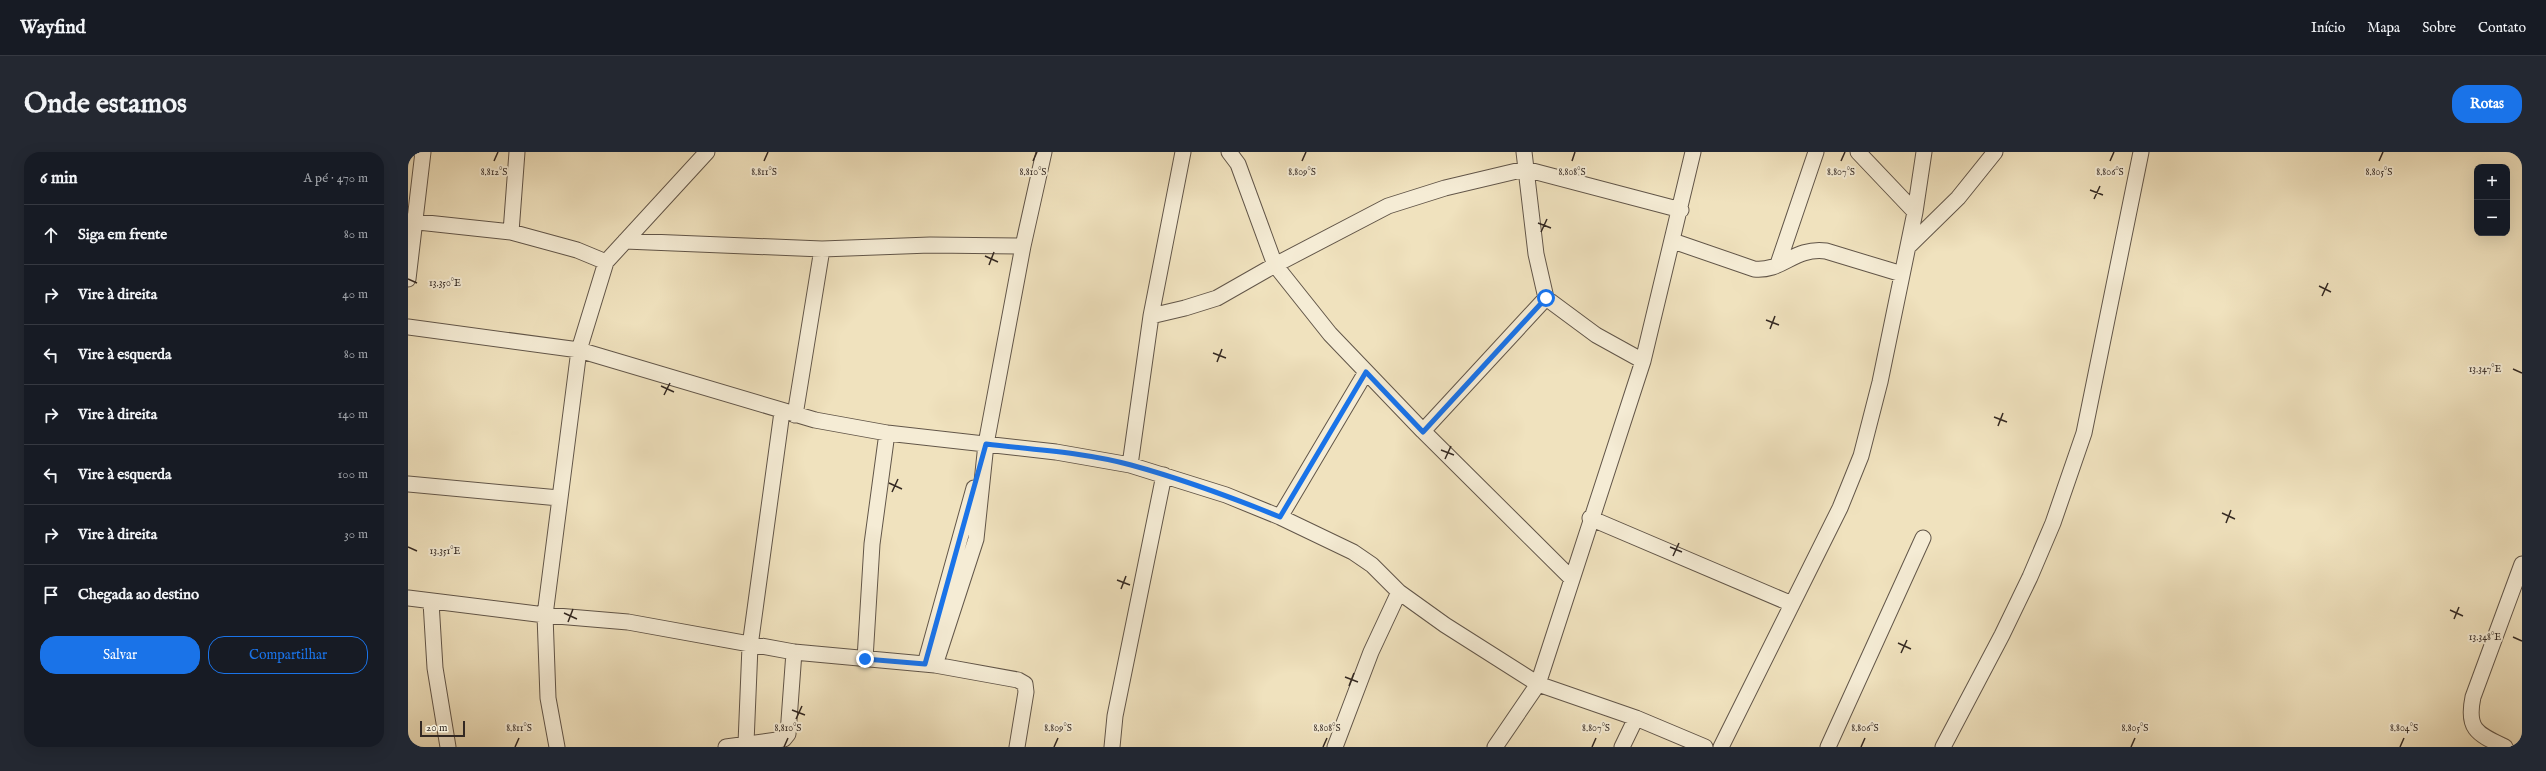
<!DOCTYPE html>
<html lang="pt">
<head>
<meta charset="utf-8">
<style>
	:root { --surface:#171b24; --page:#242831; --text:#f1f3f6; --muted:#9ea1a6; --line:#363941; --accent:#1a73e8 }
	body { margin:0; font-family:"IM FELL English",serif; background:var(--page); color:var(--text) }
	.controls { position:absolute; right:12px; top:12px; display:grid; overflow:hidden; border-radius:8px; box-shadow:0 4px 16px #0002 }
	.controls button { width:36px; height:36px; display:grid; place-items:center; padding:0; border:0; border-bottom:1px solid var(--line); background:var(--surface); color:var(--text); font:20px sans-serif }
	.scale { position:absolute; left:12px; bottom:10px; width:45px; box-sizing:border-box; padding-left:4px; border:2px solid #332822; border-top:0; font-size:11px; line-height:14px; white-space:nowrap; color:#332822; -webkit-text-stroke:3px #f5ecd5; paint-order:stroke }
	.stop { position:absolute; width:12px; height:12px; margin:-9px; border:3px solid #1a73e8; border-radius:50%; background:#fff }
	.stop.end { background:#1a73e8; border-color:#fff; box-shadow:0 1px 4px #0008 }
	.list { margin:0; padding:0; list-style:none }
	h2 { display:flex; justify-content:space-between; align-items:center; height:52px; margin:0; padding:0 16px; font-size:17px }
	h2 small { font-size:13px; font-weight:400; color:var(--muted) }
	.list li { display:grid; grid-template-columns:26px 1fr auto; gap:12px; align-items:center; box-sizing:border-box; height:60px; padding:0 16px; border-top:1px solid var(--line) }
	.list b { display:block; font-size:15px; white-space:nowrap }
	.list em { font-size:13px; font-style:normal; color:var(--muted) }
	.actions { display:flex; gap:8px; padding:12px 16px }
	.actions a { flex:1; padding:9px 0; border:1px solid var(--accent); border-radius:16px; text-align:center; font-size:14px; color:var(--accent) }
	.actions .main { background:var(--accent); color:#fff }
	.icon { flex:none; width:22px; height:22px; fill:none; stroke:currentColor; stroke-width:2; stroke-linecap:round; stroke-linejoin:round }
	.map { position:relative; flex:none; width:2114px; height:595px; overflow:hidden; border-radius:16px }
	header { display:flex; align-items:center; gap:24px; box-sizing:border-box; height:56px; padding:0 20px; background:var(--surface); border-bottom:1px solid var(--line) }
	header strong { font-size:19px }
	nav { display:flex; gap:22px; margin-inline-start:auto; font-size:14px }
	.intro { display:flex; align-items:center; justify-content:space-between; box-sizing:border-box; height:96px; padding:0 24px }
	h1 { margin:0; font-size:28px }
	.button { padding:10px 18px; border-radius:16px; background:var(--accent); color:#fff; font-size:14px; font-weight:700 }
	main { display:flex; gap:24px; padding:0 24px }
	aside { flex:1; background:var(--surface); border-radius:16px; box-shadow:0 4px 16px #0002 }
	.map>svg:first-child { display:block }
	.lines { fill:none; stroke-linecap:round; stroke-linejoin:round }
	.street-casing { stroke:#625649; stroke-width:17 }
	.street { stroke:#f5ecd5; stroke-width:15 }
	.route { stroke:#1a73e8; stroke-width:5 }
	.ticks { fill:none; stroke:#332822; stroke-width:1.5 }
	.ticks-label { font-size:10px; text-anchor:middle; fill:#332822; stroke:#f5ecd5; stroke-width:4; stroke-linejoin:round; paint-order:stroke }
</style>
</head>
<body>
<header>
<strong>Wayfind</strong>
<nav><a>Início</a><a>Mapa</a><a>Sobre</a><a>Contato</a></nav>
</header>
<div class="intro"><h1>Onde estamos</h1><a class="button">Rotas</a></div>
<main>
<aside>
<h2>6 min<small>A pé · 470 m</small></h2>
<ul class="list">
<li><svg class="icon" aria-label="ahead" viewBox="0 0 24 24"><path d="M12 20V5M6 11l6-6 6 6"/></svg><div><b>Siga em frente</b></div><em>80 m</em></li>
<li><svg class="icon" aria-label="right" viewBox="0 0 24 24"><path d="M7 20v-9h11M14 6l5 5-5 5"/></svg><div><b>Vire à direita</b></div><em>40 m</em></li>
<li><svg class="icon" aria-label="left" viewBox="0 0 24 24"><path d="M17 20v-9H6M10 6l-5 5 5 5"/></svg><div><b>Vire à esquerda</b></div><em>80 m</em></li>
<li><svg class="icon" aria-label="right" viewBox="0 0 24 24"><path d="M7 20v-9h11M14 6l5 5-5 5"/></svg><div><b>Vire à direita</b></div><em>140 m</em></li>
<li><svg class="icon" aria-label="left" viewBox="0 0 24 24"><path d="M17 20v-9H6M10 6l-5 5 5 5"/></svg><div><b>Vire à esquerda</b></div><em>100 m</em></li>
<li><svg class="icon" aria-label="right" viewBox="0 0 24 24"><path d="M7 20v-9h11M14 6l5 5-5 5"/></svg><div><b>Vire à direita</b></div><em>30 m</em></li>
<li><svg class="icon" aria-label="arrive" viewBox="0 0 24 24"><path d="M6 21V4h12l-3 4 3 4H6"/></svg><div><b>Chegada ao destino</b></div></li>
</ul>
<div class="actions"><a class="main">Salvar</a><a>Compartilhar</a></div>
</aside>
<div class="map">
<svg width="2114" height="595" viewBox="0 0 2114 595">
	<rect width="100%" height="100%" fill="#f0e2be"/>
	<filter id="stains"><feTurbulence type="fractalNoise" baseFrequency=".005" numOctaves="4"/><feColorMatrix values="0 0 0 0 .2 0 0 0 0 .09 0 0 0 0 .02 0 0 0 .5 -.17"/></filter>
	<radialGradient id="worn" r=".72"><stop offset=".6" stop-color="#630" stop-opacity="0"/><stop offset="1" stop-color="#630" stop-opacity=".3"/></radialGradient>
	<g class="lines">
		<g class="street-casing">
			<path id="street" d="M 821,0 L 830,12 L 867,113 L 922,182 L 1015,279 L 1164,427
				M 1116,0 L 1128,102 L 1138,146 L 1188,183 L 1235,209
				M 1450,0 L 1507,60
				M 0,69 L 103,80 L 169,98 L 198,110
				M 103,80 L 109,0
				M 217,89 L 414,97 L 522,93 L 615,94
				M 1265,89 L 1346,117 C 1375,120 1385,95 1418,99 L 1494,122
				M 1500,95 L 1550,46 L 1587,0
				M 1370,112 L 1408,0
				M 0,127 L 15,0
				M 743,164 L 777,156 L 809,146 L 867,113 L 980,54 L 1037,36 L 1117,17 L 1273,58
				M 0,175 L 171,198 L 407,268 L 479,281 L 648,300 L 722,313 L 818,343 L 872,365 L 945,400 L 964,413 L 991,440 L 1037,473 L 1130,532 L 1228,566 L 1297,595
				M 387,263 L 414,97
				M 1015,279 L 1138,146
				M 722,313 L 743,164 L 775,0
				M 0,332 L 151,346
				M 872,365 L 958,220
				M 1182,366 L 1384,452
				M 0,446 L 137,463 L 220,470 L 386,500 L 527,513 L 610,528 L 617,532 L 618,540 L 609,595
				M 23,450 L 27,516 L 40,595
				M 519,505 L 566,336
				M 457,507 L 464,392 L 479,281
				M 527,513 L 568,387 L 578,292 L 615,94 L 636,0
				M 338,591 L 342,494 L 374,260
				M 149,595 L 140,546 L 137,463 L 171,198 L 198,110 L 299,0
				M 318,595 L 376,587 L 380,582 L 386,500
				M 704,595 L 707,564 L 756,323
				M 927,595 L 963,500 L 991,440
				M 1087,595 L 1130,532 L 1235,209 L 1285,0
				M 1214,595 L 1228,566
				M 1313,595 L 1432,356 L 1453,304 L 1472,230 L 1507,60 L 1516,0
				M 1420,595 L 1515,386
				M 1535,595 L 1594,483 L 1622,425 L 1645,371 L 1676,281 L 1733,0
				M 2097,595 C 2070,582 2058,578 2065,545 L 2114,412"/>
		</g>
		<use href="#street" class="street"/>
	</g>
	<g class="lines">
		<path class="route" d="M 457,507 L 517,512 L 578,292 C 626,298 676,300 723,313 C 774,327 823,345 872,365 L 958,220 L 1015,280 L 1138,146"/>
	</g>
	<path class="ticks" d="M 86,9 L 90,0M 356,9 L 360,0M 625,9 L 629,0M 894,9 L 898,0M 1164,9 L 1167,0M 1433,9 L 1437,0M 1702,9 L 1706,0M 1971,9 L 1975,0M 1682,38 L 1695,43M 1686,47 L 1692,34M 1130,71 L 1143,76M 1133,80 L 1139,67M 577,104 L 590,110M 581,113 L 586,100M 0,127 L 9,131M 1911,134 L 1923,140M 1914,144 L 1920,131M 1358,168 L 1371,173M 1362,177 L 1367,164M 805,201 L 818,206M 809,210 L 814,197M 2105,217 L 2114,221M 253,234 L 266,240M 256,243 L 262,231M 1586,265 L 1599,270M 1590,274 L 1595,261M 1033,298 L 1046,303M 1037,307 L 1043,294M 481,331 L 494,337M 484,340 L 490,327M 1814,361 L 1827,367M 1818,371 L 1823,358M 0,395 L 9,399M 1262,395 L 1274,400M 1265,404 L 1271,391M 709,428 L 722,433M 713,437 L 718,424M 2042,458 L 2055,464M 156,461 L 169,467M 2046,467 L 2051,455M 160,470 L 165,457M 2105,485 L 2114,489M 1490,491 L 1503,497M 1493,501 L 1499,488M 937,525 L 950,530M 941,534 L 946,521M 384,558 L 397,563M 388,567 L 394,554M 107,595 L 111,586M 376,595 L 380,586M 646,595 L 650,586M 915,595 L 919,586M 1184,595 L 1188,586M 1453,595 L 1457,586M 1723,595 L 1727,586M 1992,595 L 1996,586"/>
	<g class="ticks-label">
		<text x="86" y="23">8.812°S</text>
		<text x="356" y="23">8.811°S</text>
		<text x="625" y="23">8.810°S</text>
		<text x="894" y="23">8.809°S</text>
		<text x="1164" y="23">8.808°S</text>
		<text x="1433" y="23">8.807°S</text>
		<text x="1702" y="23">8.806°S</text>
		<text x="1971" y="23">8.805°S</text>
		<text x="37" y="134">13.350°E</text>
		<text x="2077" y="220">13.347°E</text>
		<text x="37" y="402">13.351°E</text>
		<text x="2077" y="488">13.348°E</text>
		<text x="111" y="579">8.811°S</text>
		<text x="380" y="579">8.810°S</text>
		<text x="650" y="579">8.809°S</text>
		<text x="919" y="579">8.808°S</text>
		<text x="1188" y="579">8.807°S</text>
		<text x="1457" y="579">8.806°S</text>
		<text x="1727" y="579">8.805°S</text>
		<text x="1996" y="579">8.804°S</text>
	</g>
	<rect width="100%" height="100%" filter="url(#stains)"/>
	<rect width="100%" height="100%" fill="url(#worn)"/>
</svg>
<div class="controls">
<button>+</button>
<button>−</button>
</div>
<div class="scale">20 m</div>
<div class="stop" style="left:1138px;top:146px"></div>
<div class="stop end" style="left:457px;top:507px"></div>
</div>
</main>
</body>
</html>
